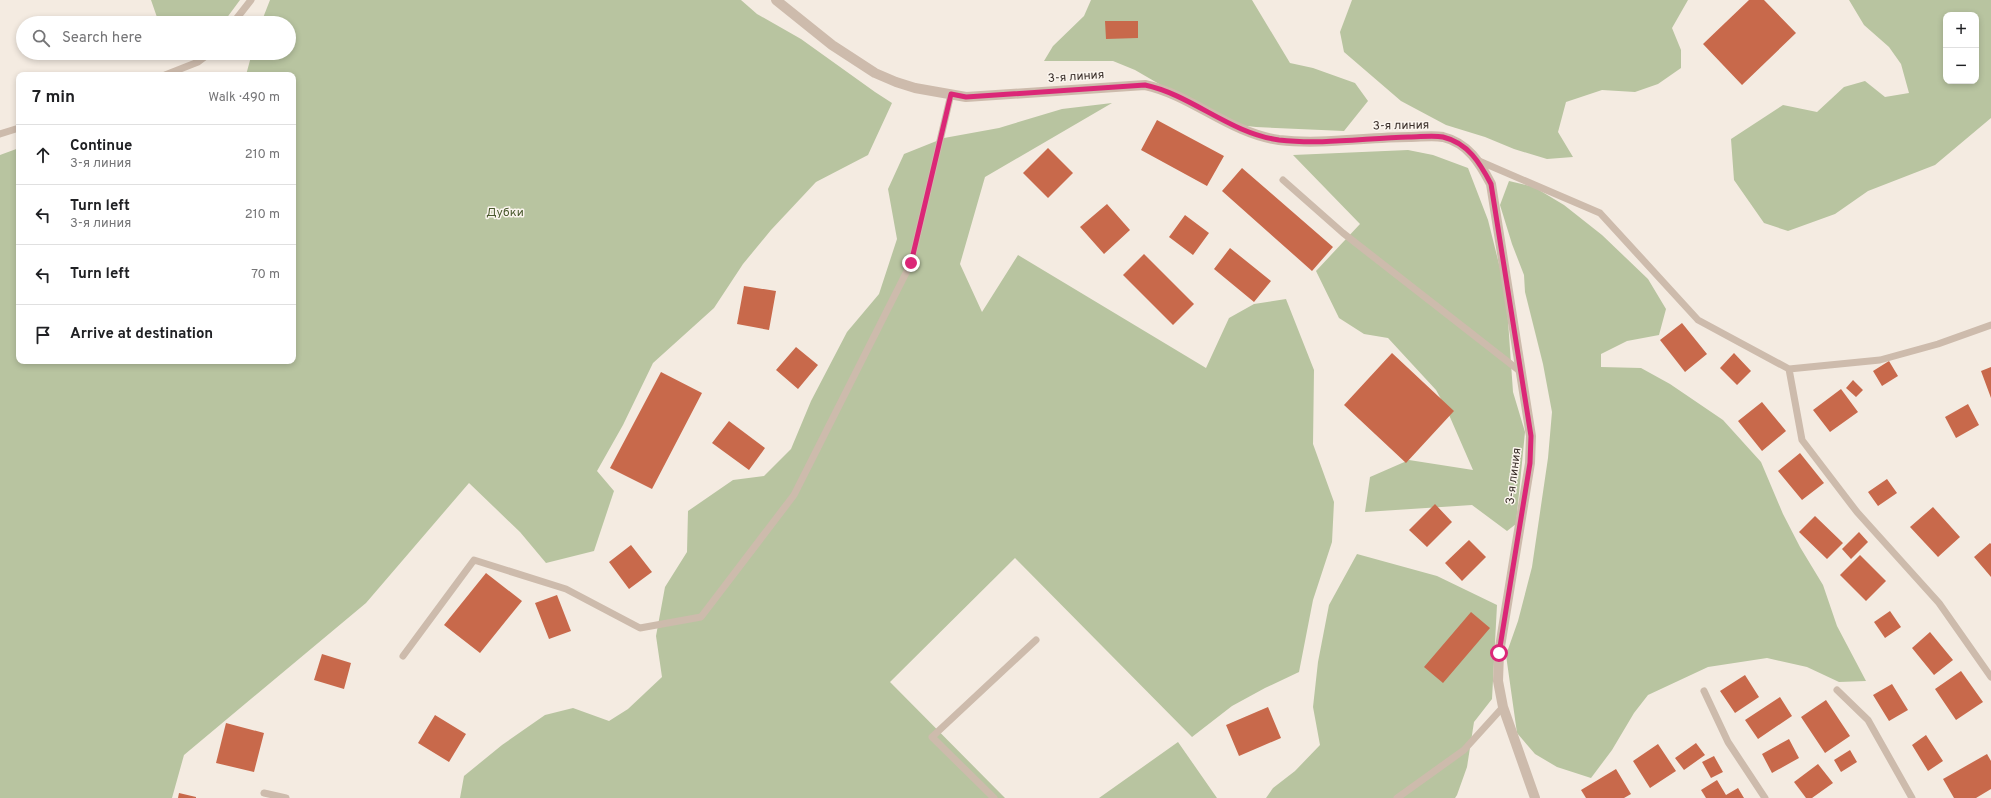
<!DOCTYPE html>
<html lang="en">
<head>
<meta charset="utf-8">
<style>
	:root { --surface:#fff; --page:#f2f2f2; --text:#202124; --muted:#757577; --line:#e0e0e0 }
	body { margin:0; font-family:Overpass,sans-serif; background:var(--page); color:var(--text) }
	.controls { position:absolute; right:12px; top:12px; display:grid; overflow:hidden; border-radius:8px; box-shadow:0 2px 6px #0003 }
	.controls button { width:36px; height:36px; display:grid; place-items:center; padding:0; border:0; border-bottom:1px solid var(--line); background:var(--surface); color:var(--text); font:20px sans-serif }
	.stop { position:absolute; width:12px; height:12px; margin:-9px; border:3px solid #db2777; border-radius:50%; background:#fff }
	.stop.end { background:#db2777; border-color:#fff; box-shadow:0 1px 4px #0008 }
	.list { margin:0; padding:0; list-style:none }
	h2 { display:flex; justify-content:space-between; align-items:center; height:52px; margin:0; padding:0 16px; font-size:17px }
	h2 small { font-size:13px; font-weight:400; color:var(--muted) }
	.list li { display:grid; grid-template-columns:26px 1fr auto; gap:12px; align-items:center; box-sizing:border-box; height:60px; padding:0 16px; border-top:1px solid var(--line) }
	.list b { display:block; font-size:15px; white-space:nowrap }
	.list p { margin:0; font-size:13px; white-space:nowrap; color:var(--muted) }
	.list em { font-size:13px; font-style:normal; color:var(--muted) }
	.icon { flex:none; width:22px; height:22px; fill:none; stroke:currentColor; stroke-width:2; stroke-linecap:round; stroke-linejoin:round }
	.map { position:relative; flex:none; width:1991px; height:798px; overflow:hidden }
	.search { position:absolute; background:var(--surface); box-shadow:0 2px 6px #0003; left:16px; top:16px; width:280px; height:44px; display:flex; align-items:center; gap:10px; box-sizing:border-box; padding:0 14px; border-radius:22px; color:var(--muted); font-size:15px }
	.panel { position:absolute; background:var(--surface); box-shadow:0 2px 6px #0003; left:16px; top:72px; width:280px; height:292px; border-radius:8px }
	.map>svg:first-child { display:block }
	.green { fill:#b8c4a0; fill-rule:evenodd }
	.building { fill:#c8694b }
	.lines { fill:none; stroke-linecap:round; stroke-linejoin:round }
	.service { stroke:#cdbbac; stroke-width:7 }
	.minor { stroke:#cdbbac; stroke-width:10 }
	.route { stroke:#db2777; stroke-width:5 }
	.labels { text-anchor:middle; stroke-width:3; stroke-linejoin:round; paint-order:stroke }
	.street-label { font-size:12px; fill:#3b302b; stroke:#fbf5ee }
	.park-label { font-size:12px; fill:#4a5a2e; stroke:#fbf5ee }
</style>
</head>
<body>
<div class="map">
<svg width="1991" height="798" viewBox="0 0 1991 798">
	<rect width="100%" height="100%" fill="#f4ebe1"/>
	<path class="green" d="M 151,0 L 240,0 L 223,23 L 159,23 Z
		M 270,0 L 741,0 L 757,14 L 801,39 L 875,92 L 892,103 L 868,155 L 816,182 L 771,230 L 743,264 L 714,308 L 653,363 L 623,425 L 597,471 L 614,491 L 594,551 L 546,563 L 520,532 L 469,483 L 366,603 L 184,755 L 172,798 L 0,798 L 0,155 L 19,148 L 19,361 L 293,361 L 293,75 L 246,75 L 252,53 L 289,53 L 289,23 L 261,23 Z
		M 1091,0 L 1252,0 L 1290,63 L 1313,68 L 1355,83 L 1368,101 L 1344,131 L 1256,127 L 1228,124 L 1135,70 L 1113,61 L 1044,61 L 1053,46 L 1084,16 Z
		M 1352,0 L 1688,0 L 1672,28 L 1681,50 L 1681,68 L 1658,84 L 1635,92 L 1602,90 L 1566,102 L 1558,132 L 1573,157 L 1547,159 L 1514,149 L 1485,137 L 1446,125 L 1401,101 L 1344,52 L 1340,32 Z
		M 1849,0 L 1991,0 L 1991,118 L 1935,165 L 1868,191 L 1835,214 L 1788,231 L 1764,223 L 1734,180 L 1731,139 L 1783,105 L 1817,112 L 1844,87 L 1865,81 L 1885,97 L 1909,93 L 1901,64 L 1889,47 L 1864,25 ZM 1946,15 L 1976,15 L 1976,81 L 1946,81 Z
		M 1112,103 L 985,177 L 960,264 L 982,312 L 1018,255 L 1206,368 L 1229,318 L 1254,304 L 1286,299 L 1314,370 L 1313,444 L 1334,502 L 1332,542 L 1313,600 L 1299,672 L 1265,688 L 1232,706 L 1192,737 L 1015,558 L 890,682 L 1005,798 L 460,798 L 464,776 L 502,745 L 545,715 L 573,708 L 609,721 L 628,709 L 662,677 L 656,636 L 665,587 L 687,552 L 688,511 L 733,480 L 764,476 L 791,449 L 811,401 L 847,332 L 879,294 L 897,239 L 888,189 L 904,154 L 944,138 L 999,128 L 1062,109 Z
		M 1408,150 L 1433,155 L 1468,168 L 1488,220 L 1506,292 L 1513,392 L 1525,432 L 1516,524 L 1507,531 L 1472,505 L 1365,512 L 1370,477 L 1409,460 L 1473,470 L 1446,408 L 1436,390 L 1388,338 L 1364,334 L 1339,318 L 1316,271 L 1360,224 L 1293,155 Z
		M 1509,181 L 1534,187 L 1564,205 L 1602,235 L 1648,279 L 1666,309 L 1659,335 L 1627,341 L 1601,354 L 1601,367 L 1641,368 L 1670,384 L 1723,420 L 1761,462 L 1783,514 L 1800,547 L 1823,585 L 1837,626 L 1866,681 L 1839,682 L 1807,667 L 1767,658 L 1708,667 L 1648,695 L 1634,713 L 1612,750 L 1591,778 L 1557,767 L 1535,754 L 1517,733 L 1506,655 L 1518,621 L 1532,567 L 1548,458 L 1552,412 L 1543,364 L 1525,292 L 1524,275 L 1512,244 L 1500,205 Z
		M 1357,554 L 1437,576 L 1497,605 L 1492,699 L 1474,722 L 1467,767 L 1457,795 L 1455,798 L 1266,798 L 1273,788 L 1295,771 L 1320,745 L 1313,707 L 1318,662 L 1329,605 Z
		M 1178,742 L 1217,798 L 1099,798 Z"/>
	<path class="building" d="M 1749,0 L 1764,0 L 1796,33 L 1742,85 L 1703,44 Z
		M 1105,21 L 1138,21 L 1138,38 L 1106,39 Z
		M 1157,120 L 1224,156 L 1207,186 L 1141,150 Z
		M 1048,148 L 1073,173 L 1048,198 L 1023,173 Z
		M 1242,168 L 1333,247 L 1312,271 L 1222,191 Z
		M 1107,204 L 1130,230 L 1104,254 L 1080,227 Z
		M 1185,215 L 1209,233 L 1193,255 L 1169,237 Z
		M 1230,248 L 1271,281 L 1254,302 L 1214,269 Z
		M 1144,254 L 1194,304 L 1173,325 L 1123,275 Z
		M 744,286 L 776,291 L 769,330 L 737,324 Z
		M 1682,323 L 1707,354 L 1685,372 L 1660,340 Z
		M 796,347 L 818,365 L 798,389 L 776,370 Z
		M 1392,353 L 1454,411 L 1406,463 L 1344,405 Z
		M 1734,353 L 1751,371 L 1737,385 L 1720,368 Z
		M 1889,361 L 1898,376 L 1882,386 L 1873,371 Z
		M 1991,367 L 1991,398 L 1981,371 Z
		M 661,372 L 702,393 L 652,489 L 610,468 Z
		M 1853,380 L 1863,390 L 1856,397 L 1846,388 Z
		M 1841,389 L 1858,412 L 1830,432 L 1813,410 Z
		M 1762,402 L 1786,431 L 1762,451 L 1738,421 Z
		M 1968,404 L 1979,425 L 1956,438 L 1945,417 Z
		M 729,421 L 765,448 L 749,470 L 712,443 Z
		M 1800,453 L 1824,483 L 1802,500 L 1778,471 Z
		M 1887,479 L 1897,493 L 1878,506 L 1868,492 Z
		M 1435,504 L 1452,522 L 1427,547 L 1409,530 Z
		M 1933,507 L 1960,537 L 1938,557 L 1910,527 Z
		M 1815,516 L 1843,543 L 1827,559 L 1799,532 Z
		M 1859,532 L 1868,542 L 1851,559 L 1842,549 Z
		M 1469,540 L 1486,557 L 1462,581 L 1445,563 Z
		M 1990,543 L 1991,544 L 1991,577 L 1974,557 Z
		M 631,545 L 652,572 L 629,589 L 609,562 Z
		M 1860,555 L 1886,581 L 1866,601 L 1840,575 Z
		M 486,573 L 522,601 L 480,653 L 444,625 Z
		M 557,595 L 571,631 L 549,639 L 535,603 Z
		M 1890,611 L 1901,627 L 1885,638 L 1874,622 Z
		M 1471,612 L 1490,628 L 1443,683 L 1424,667 Z
		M 1930,632 L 1953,660 L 1934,675 L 1912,648 Z
		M 322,654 L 351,663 L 344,689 L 314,680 Z
		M 1961,671 L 1983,702 L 1956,720 L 1935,689 Z
		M 1745,675 L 1759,697 L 1735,713 L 1720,691 Z
		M 1892,684 L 1908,710 L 1889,721 L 1873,695 Z
		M 1780,697 L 1792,716 L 1758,739 L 1745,720 Z
		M 1826,700 L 1850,736 L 1825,753 L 1801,717 Z
		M 1268,707 L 1281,738 L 1239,756 L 1226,725 Z
		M 435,715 L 466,734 L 449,762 L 418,743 Z
		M 226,723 L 264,733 L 254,772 L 216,763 Z
		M 1926,735 L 1943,761 L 1928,771 L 1912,745 Z
		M 1789,739 L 1799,758 L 1772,773 L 1762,754 Z
		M 1696,743 L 1705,755 L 1684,770 L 1675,758 Z
		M 1658,744 L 1676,771 L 1650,788 L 1633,761 Z
		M 1850,750 L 1857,762 L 1841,772 L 1834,760 Z
		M 1987,754 L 1991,761 L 1991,789 L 1976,798 L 1954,798 L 1943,779 Z
		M 1714,756 L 1723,772 L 1711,778 L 1702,762 Z
		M 1818,764 L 1833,783 L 1812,798 L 1806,798 L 1794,782 Z
		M 1616,769 L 1631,794 L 1624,798 L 1586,798 L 1581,790 Z
		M 1717,780 L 1726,795 L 1738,788 L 1744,798 L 1706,798 L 1701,790 Z
		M 179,793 L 196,797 L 196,798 L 178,798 Z"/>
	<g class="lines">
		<path class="service" d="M 233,23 L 251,0
			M 165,75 L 198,62 L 210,53
			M 0,134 L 19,128
			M 1479,161 L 1600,213 L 1698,320 L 1789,369 L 1880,360 L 1938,344 L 1991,325
			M 1283,180 L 1343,233 L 1521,372
			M 1789,369 L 1802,440 L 1857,512 L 1939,603 L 1991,677
			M 403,656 L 474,560 L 566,589 L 640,628 L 701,617 L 794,495 L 911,263 L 951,94
			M 1837,690 L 1868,720 L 1912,798
			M 1704,691 L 1728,742 L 1765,798
			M 264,793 L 286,798
			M 994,798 L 932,737 L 1036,640
			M 1397,798 L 1464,750 L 1503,707"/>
		<path class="minor" d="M 776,0 L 832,45 L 875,73 L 896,82 L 915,88 L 966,97 L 1145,85 C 1192,95 1229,133 1279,140 C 1322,145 1366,137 1409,137 C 1420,137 1433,135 1443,137 C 1468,143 1480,163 1491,184 L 1531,436 L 1530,463 L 1499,653 L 1498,681 L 1503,707 L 1535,798"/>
	</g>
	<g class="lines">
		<path class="route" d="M 911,263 L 951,94 L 966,97 L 1145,85 C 1192,95 1229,133 1279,140 C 1322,145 1366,138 1409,137 C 1420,137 1433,135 1443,137 C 1468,143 1480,163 1491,184 L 1531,436 L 1530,463 L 1499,653"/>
	</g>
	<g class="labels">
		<g class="street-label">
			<text transform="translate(1076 76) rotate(-4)" y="4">3-я линия</text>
			<text transform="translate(1401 125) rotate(-1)" y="4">3-я линия</text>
			<text transform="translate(1513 476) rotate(-83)" y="4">3-я линия</text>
		</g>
		<g class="park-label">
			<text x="505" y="216">Дубки</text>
		</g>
	</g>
</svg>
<div class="controls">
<button>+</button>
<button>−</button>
</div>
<div class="stop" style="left:1499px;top:653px"></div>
<div class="stop end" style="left:911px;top:263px"></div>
<div class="search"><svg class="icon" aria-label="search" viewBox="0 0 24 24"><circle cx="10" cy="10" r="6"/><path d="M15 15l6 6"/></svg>Search here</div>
<section class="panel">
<h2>7 min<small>Walk · 490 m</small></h2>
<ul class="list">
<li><svg class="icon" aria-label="ahead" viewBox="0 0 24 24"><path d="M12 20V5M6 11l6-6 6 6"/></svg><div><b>Continue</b><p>3-я линия</p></div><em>210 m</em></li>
<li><svg class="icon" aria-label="left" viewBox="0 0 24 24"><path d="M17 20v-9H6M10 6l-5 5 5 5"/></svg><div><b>Turn left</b><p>3-я линия</p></div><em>210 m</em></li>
<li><svg class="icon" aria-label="left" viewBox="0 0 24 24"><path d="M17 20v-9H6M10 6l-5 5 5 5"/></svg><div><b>Turn left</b></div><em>70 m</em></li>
<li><svg class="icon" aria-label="arrive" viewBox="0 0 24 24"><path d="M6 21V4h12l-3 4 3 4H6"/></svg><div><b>Arrive at destination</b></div></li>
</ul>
</section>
</div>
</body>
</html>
